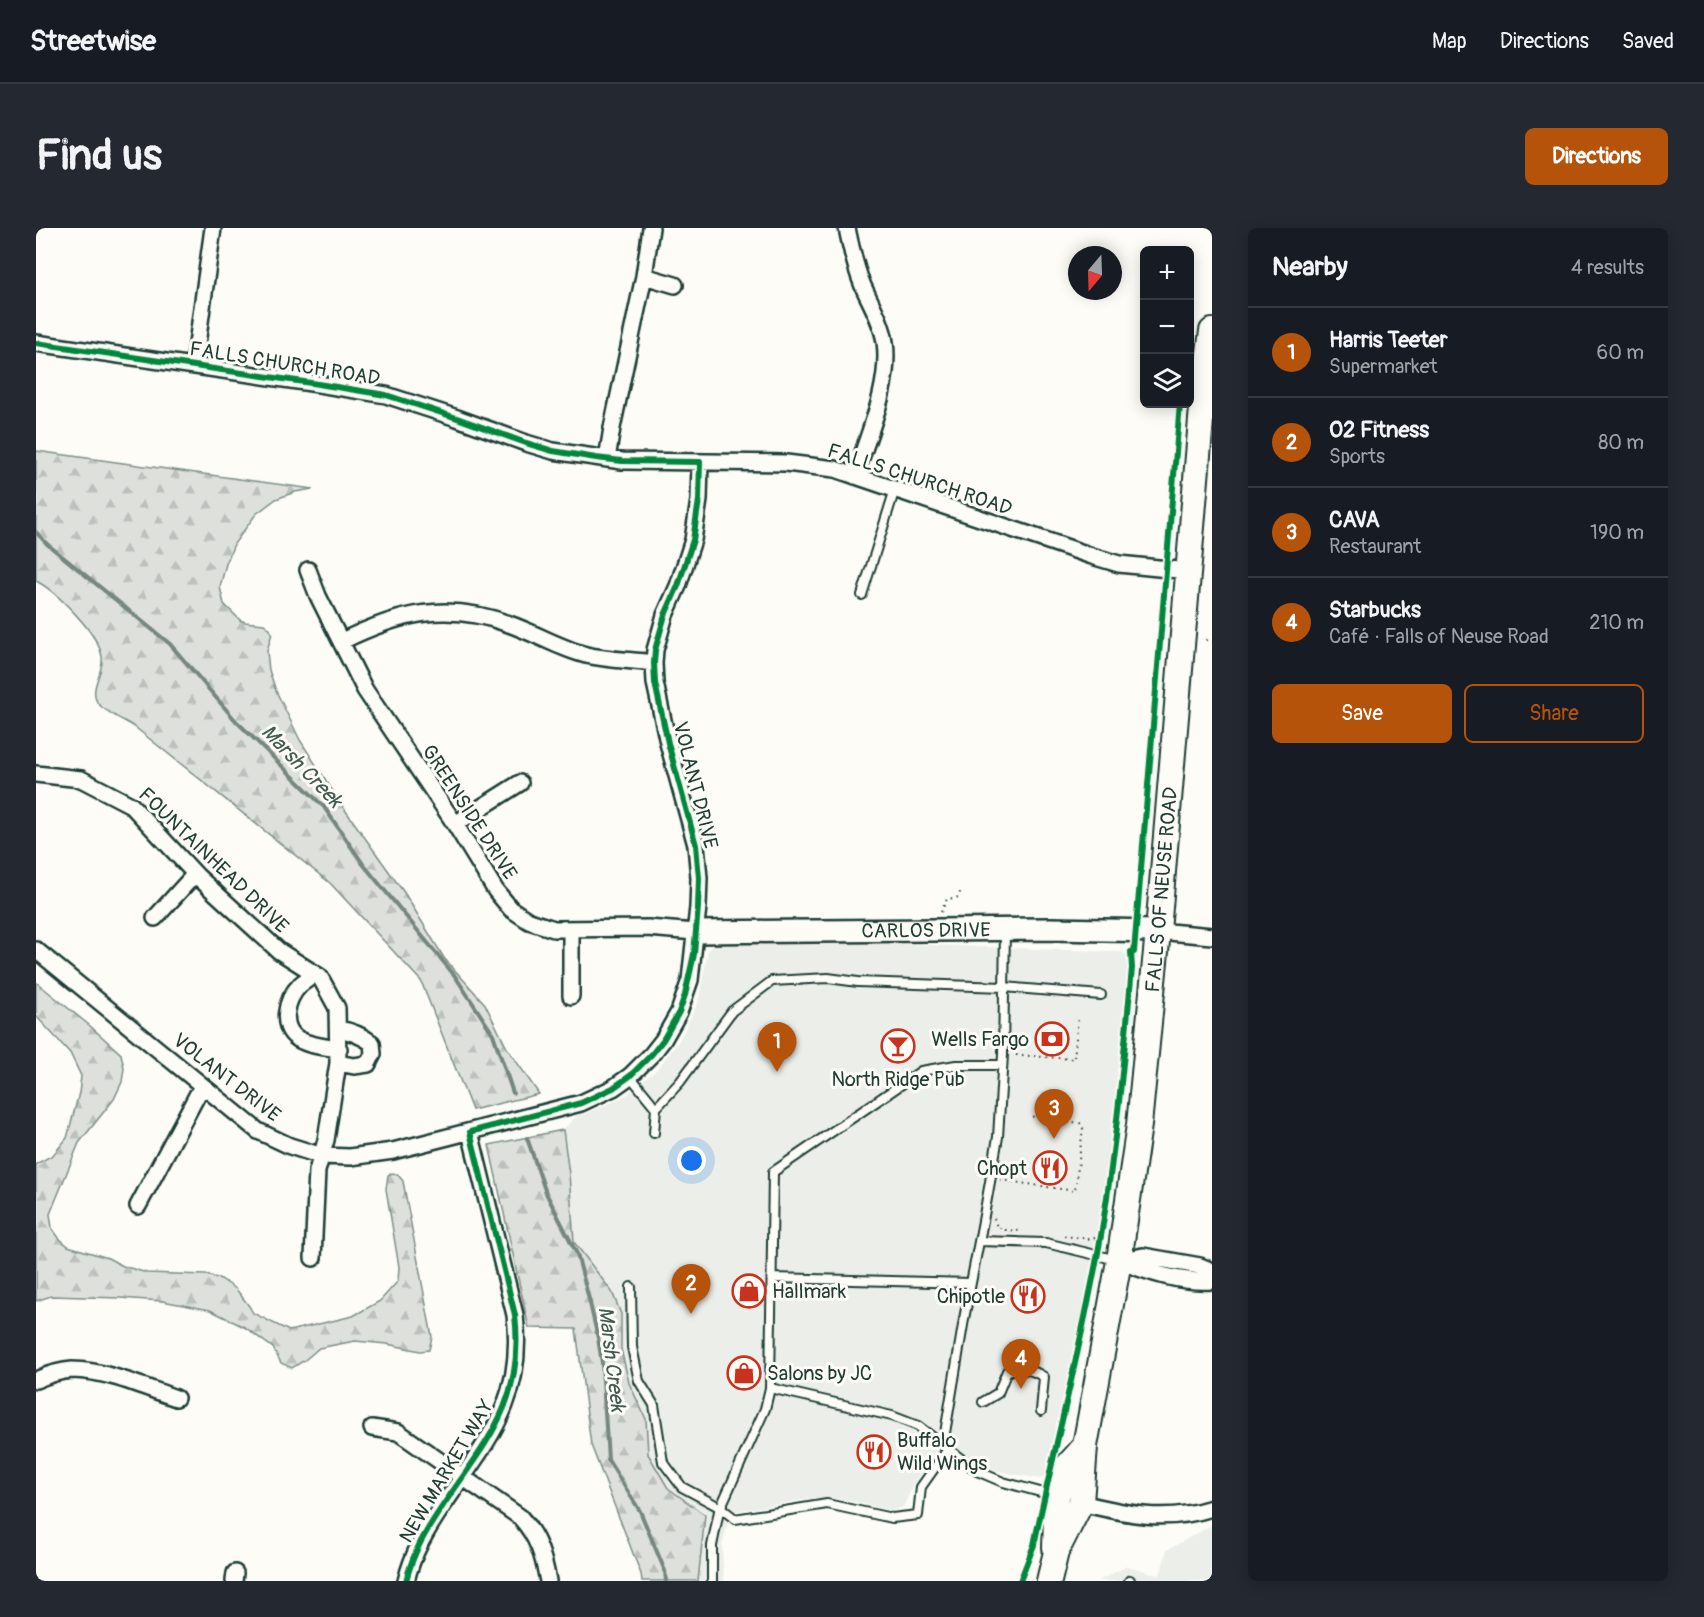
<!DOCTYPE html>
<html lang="en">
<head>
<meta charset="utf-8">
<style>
	:root { --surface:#171b24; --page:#242831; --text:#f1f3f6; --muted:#9ea1a6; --line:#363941; --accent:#b45309 }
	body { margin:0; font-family:Pangolin,sans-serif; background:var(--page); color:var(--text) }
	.controls { position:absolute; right:18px; top:18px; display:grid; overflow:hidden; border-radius:9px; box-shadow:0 3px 15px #0003 }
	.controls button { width:54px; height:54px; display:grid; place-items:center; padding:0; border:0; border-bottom:2px solid var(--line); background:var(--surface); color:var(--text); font:30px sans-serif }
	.compass { position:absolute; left:1032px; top:18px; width:54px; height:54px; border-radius:50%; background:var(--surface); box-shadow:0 3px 15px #0003; rotate:199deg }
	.you { position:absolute; left:656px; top:933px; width:21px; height:21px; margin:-15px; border:4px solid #fff; border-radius:50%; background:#1a73e8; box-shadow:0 0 0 9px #1a73e833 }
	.badge { display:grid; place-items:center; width:39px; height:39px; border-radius:50%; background:var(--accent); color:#fff; font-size:20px; font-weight:700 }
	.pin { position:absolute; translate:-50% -50px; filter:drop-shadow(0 2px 3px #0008) }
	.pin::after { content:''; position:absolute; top:32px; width:21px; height:18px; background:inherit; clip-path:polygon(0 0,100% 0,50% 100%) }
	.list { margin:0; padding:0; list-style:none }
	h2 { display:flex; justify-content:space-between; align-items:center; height:78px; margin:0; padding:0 24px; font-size:26px }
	h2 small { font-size:20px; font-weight:400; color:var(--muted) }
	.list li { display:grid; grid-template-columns:39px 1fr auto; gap:18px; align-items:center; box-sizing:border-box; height:90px; padding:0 24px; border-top:2px solid var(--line) }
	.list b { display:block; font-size:22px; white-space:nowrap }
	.list p { margin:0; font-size:20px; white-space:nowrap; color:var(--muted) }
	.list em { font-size:20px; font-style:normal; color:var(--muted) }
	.actions { display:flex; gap:12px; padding:18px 24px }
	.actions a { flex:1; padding:14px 0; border:2px solid var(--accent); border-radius:9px; text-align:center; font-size:21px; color:var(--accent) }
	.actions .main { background:var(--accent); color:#fff }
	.icon { flex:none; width:33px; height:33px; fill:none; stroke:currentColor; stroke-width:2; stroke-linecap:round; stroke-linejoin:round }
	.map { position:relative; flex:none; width:1176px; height:1353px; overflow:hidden; border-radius:9px }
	header { display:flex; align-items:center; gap:36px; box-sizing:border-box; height:84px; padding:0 30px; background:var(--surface); border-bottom:2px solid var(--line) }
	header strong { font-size:28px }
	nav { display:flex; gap:33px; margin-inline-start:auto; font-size:21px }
	.intro { display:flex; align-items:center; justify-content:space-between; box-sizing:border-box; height:144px; padding:0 36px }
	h1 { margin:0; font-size:42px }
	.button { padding:15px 27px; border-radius:9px; background:var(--accent); color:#fff; font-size:21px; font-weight:700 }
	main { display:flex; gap:36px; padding:0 36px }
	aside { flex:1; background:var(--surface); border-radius:9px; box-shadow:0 3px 15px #0003 }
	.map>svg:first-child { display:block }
	.built { fill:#eceee9 }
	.forest { fill:url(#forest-firs); stroke:#7e8e88; stroke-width:1.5 }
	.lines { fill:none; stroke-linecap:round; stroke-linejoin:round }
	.stream { stroke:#75877f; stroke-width:4 }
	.lane-casing { stroke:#1f3d34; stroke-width:12 }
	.street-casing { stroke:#1f3d34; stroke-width:20 }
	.secondary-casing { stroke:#1f3d34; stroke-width:26 }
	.primary-casing { stroke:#1f3d34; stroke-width:28 }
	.path { stroke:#1f3d34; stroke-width:2; stroke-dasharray:1.5 4.5; stroke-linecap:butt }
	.lane { stroke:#fdfcf7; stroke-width:8 }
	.street { stroke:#fdfcf7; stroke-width:15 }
	.secondary { stroke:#fdfcf7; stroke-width:21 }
	.primary { stroke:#fdfcf7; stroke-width:24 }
	.cycleway-casing { stroke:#fdfcf7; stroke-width:10 }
	.cycleway { stroke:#00873e; stroke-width:6 }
	.labels { text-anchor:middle; stroke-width:6; stroke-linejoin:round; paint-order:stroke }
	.street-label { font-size:20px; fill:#1f3d34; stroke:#fdfcf7 }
	.poi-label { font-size:20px; fill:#1f3d34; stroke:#fdfcf7; text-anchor:end }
	.water-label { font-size:21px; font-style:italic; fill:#435c53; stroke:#fdfcf7 }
</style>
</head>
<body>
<header>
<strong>Streetwise</strong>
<nav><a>Map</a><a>Directions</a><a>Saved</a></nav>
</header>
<div class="intro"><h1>Find us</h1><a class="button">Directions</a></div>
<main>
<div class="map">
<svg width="1176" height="1353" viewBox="0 0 1176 1353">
	<defs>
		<pattern id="forest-firs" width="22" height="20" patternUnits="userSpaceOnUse" patternTransform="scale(1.5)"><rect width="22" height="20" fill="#dde0db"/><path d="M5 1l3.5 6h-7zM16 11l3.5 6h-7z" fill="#bdc1bd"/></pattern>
	</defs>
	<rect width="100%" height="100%" fill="#fdfcf7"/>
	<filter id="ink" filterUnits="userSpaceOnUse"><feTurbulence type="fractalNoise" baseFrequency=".0167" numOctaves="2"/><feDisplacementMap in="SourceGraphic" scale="12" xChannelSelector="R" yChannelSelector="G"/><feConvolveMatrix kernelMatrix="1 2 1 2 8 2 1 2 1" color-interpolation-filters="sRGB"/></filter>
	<g filter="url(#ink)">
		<path class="built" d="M 689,710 L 1085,724 L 1092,728 L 1093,732 L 1080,879 L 1054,1049 L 1044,1104 L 1012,1246 L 1004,1251 L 894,1230 L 879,1254 L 867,1279 L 856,1283 L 805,1271 L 774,1271 L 695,1284 L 686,1318 L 688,1353 L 606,1353 L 605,1346 L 555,1217 L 540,1101 L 533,946 L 527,902 L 540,888 L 566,879 L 592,866 L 621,841 L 642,814 L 662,775 L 672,723 L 681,713 Z
			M 1176,1297 L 1176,1353 L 1062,1353 L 1091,1338 L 1124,1347 L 1131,1322 Z"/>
		<path class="forest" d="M 0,223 L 277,261 L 259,264 L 240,271 L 220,286 L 198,316 L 190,336 L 184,359 L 188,376 L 204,392 L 209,394 L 228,396 L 233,400 L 236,405 L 231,423 L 233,442 L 240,463 L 264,512 L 307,579 L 369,666 L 408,730 L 449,776 L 471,820 L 503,866 L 436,882 L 385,753 L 294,655 L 100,500 C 90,493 66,483 61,474 C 53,460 68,444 66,429 C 63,406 20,363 0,353 Z
			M 0,754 L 53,797 L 85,826 L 88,840 L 86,854 L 78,871 L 43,915 L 14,986 L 16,1000 L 23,1010 L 32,1018 L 72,1030 L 87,1038 L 111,1045 L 170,1047 L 185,1051 L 200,1061 L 213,1078 L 217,1085 L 253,1103 L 317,1088 L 344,1073 L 362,1053 L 363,1039 L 350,961 L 352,947 L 357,945 L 362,947 L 367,953 L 396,1109 L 393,1122 L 384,1123 L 351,1116 L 319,1113 L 283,1120 L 269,1132 L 256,1140 L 245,1135 L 237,1120 L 210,1100 L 174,1082 L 126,1073 L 84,1070 L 15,1068 L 0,1073 L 0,936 L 17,927 L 31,910 L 43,865 L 45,848 L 34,825 L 0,788 Z
			M 527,902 L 533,946 L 538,1014 L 576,1064 L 585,1086 L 585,1121 L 593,1155 L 610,1191 L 612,1226 L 632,1260 L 669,1287 L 662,1353 L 606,1353 L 605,1346 L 555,1217 L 540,1101 L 493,1100 L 453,917 Z"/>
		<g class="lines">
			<path class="stream" d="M 0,304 L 11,316 L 134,416 L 200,493 L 288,579 L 327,636 L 419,748 L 457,806 L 477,865
				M 491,910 L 510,965 L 541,1026 L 553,1071 L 562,1110 L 566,1135 L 572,1232 L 604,1283 L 629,1343 L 630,1353"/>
			<g class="lane-casing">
				<path id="lane" d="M 826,367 L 859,261
					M 966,837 L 920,837 L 885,843 L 737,944 L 734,1160 L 856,1188 L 882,1198 L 941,1243 L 967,1254 L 1019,1268
					M 594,848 L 620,880 L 618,905
					M 620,880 L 644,854 L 696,783 L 736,753 L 792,750 L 822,754 L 968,759 L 1065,767
					M 943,1013 L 1010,1015 L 1081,1032
					M 736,1050 L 935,1055
					M 595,1059 L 596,1119 L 603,1153 L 618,1177 L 627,1234 L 646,1259 L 685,1280 L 699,1291 L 791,1276 L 856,1290 L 882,1287 L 885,1259 L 912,1221
					M 947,1174 L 962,1165 L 971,1143 C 986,1139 995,1141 1008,1149 L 1005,1183
					M 907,1217 L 928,1091 L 947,993 L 962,909 L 967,827 L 969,702
					M 676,1353 L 676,1318 L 683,1283 L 729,1181 L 734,1160
					M 1093,1353 L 1094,1352"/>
			</g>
			<g class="street-casing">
				<path id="street" d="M 811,0 C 815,20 819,39 827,58 C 835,76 846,94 849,114 C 855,157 832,207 819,248
					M 608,48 L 639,57
					M 0,115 L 282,156 L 350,167 L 421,190 L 490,215 L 517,223 L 586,233 L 750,235 L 799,241 L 1056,328 L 1083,336 L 1152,343
					M 158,138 L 177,0
					M 571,231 L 576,200 L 608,48 L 615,0
					M 272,342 L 282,368 L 329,462 L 419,596 L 460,663 L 475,681 L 493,693 L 518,701 L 612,700 L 659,704
					M 306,413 C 363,385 411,373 473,396 C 499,405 523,420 550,427 C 572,432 595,432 618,435
					M 0,546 L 45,551 L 95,577 L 162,649 L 243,723 L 284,749 L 301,780 L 302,835 L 290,912 L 281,943 L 277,1030
					M 419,596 L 484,555
					M 119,690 L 159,646
					M 1122,703 L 1176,708
					M 0,722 L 222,903 L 254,918 L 286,928 L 314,929 L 357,923 L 545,875 L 577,860 L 594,848 L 616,826 L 627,812 L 643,784 L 654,752 L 662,679 L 663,650 L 660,617 L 632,515 L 619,455 L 618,435 L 619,422 L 629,387 L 642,358 L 657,312 L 663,272 L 664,234
					M 279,746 C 274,750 268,753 264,757 C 250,771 243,799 262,811 C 274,818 289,819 303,821
					M 535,768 L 535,702
					M 302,835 L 318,838 L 332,836 L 337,826 L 336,815 C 325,807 315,803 302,801
					M 102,978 L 166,858
					M 1083,1033 C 1112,1044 1144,1055 1176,1053
					M 1083,1033 L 1107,1028 L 1164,1038 L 1176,1043
					M 0,1152 C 11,1147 23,1143 36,1142 C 69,1142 108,1159 140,1170
					M 336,1200 L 362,1204 L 484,1289 C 502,1309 507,1327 512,1353
					M 1045,1275 C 1091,1286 1129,1295 1176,1280
					M 198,1353 L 199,1345
					M 370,1353 C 377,1324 390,1303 406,1279 C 451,1212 489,1174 479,1087 L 434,904"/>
			</g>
			<g class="secondary-casing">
				<g id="secondary">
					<path id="s1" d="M 659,704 L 1015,701 L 1122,703"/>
				</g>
			</g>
			<g class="primary-casing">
				<g id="primary">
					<path d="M 1019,1319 L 1021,1268 L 1032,1237 L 1049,1218"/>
					<path id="s2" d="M 1013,1353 L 1020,1324 L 1045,1275 L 1049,1218 L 1083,1033 L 1103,897 L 1122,703 L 1167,168 L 1176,103"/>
				</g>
			</g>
			<path class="path" d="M 1170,412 L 1176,413
				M 905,684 L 911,671 L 923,669 L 924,664
				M 980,827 L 1038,831 L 1042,790
				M 964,952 L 1039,963 L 1047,900 L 1044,895 L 992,888
				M 958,990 L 961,999 L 969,1002 L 987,1003
				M 1028,1008 L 1056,1011 L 1065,1008"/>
			<use href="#lane" class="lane"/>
			<use href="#street" class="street"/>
			<use href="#secondary" class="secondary"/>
			<use href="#primary" class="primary"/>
			<g class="cycleway-casing">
				<path id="cycleway" d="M 0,115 L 282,156 L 350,167 L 421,190 L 490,215 L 517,223 L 560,230 L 586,233 L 664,234 L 663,272 L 657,312 L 642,358 L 629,387 L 619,422 L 618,435 L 619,455 L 632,515 L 660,617 L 663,650 L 662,679 L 658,726 L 649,767 L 643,784 L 627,812 L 616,826 L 594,848 L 577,860 L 545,875 L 434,904 L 479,1087 C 489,1174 451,1212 406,1279 C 390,1303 377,1324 370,1353
					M 984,1353 L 998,1317 C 1020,1212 1048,1108 1066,1002 C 1080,915 1088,828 1096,740 L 1095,724 L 1098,724 L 1144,176"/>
			</g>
			<use href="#cycleway" class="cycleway"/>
		</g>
	</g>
	<defs>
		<g id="bank-ring" transform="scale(1.725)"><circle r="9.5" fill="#fdfcf7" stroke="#c8321e" stroke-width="1.5"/><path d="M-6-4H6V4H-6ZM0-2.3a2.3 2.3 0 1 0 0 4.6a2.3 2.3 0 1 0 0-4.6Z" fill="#c8321e"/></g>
		<g id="bar-ring" transform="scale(1.725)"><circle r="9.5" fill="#fdfcf7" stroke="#c8321e" stroke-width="1.5"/><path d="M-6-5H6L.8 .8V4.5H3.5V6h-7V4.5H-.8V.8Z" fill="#c8321e"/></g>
		<g id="restaurant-ring" transform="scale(1.725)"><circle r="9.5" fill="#fdfcf7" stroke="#c8321e" stroke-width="1.5"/><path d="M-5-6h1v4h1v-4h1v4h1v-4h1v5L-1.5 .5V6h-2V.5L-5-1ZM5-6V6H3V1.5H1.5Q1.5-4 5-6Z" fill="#c8321e"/></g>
		<g id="shop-ring" transform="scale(1.725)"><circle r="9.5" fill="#fdfcf7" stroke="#c8321e" stroke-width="1.5"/><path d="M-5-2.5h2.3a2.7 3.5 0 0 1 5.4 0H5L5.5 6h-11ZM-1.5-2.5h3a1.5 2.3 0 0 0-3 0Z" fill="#c8321e"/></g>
	</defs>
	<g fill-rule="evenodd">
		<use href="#bank-ring" x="1016" y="811"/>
		<use href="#bar-ring" x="862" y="818"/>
		<use href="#restaurant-ring" x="1014" y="940"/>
		<use href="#shop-ring" x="713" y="1063"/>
		<use href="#restaurant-ring" x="992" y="1068"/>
		<use href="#shop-ring" x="708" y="1145"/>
		<use href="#restaurant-ring" x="838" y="1224"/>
	</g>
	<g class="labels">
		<g class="street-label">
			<text transform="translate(249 135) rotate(9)" y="7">FALLS CHURCH ROAD</text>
			<text transform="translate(884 251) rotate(18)" y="7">FALLS CHURCH ROAD</text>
			<text transform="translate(660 557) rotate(76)" y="7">VOLANT DRIVE</text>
			<text transform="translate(434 584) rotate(57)" y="7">GREENSIDE DRIVE</text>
			<text transform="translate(178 632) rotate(44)" y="7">FOUNTAINHEAD DRIVE</text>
			<text dy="7" stroke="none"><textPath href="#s2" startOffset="704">FALLS OF NEUSE ROAD</textPath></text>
			<text dy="7" stroke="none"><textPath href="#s1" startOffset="231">CARLOS DRIVE</textPath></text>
			<text transform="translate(191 849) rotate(38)" y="7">VOLANT DRIVE</text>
			<text transform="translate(410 1243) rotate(-59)" y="7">NEW MARKET WAY</text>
		</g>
		<g class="poi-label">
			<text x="993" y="818">Wells Fargo</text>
			<text x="862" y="858" text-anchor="middle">North Ridge Pub</text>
			<text x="991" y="947">Chopt</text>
			<text x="736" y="1070" text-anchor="start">Hallmark</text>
			<text x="969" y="1075">Chipotle</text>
			<text x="731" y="1152" text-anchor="start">Salons by JC</text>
			<text x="861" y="1219" text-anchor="start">Buffalo<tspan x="861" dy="23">Wild Wings</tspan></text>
		</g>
		<g class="water-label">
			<text transform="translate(266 538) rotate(46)" y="7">Marsh Creek</text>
			<text transform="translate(576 1131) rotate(83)" y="7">Marsh Creek</text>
		</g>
	</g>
</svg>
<div class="controls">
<button>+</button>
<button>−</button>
<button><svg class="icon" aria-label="layers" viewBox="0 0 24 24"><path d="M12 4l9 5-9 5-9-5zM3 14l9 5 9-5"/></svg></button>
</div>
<svg class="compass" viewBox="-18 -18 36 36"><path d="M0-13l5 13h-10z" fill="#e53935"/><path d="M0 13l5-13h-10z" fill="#9ea1a6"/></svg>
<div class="you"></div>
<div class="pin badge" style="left:741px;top:844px">1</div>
<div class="pin badge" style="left:655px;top:1086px">2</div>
<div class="pin badge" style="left:1018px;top:911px">3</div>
<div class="pin badge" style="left:985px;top:1161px">4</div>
</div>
<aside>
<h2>Nearby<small>4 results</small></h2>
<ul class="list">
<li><span class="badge">1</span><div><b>Harris Teeter</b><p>Supermarket</p></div><em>60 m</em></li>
<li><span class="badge">2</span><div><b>O2 Fitness</b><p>Sports</p></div><em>80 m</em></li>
<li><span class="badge">3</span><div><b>CAVA</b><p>Restaurant</p></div><em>190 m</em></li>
<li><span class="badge">4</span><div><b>Starbucks</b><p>Café · Falls of Neuse Road</p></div><em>210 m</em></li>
</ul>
<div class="actions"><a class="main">Save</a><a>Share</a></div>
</aside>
</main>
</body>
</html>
